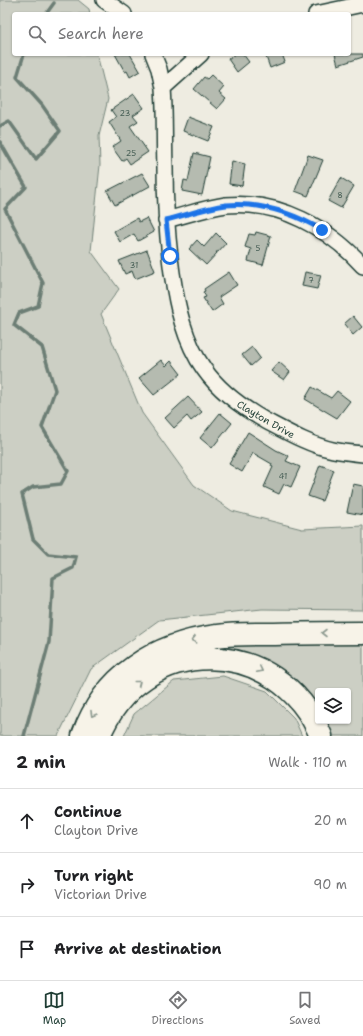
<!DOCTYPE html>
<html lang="en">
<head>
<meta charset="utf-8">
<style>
	:root { --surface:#fff; --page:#f6f6f6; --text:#202124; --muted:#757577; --line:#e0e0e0; --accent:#1f3d34 }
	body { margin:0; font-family:"Shantell Sans",sans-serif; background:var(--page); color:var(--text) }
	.controls { position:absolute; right:12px; bottom:12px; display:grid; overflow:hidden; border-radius:4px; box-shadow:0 1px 3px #0004 }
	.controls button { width:36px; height:36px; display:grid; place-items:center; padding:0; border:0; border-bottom:1px solid var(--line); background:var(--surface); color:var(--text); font:20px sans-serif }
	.stop { position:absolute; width:12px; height:12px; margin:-9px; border:3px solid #1a73e8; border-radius:50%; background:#fff }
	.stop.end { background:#1a73e8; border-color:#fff; box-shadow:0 1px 4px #0008 }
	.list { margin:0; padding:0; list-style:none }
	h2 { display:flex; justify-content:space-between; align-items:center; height:52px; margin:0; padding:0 16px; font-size:17px }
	h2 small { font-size:13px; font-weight:400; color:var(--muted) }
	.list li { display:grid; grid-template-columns:26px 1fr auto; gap:12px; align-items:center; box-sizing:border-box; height:64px; padding:0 16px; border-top:1px solid var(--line) }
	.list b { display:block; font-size:15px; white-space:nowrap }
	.list p { margin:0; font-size:13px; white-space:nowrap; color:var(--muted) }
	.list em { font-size:13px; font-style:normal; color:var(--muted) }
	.icon { flex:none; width:22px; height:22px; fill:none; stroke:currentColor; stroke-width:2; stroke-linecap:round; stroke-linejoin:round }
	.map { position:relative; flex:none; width:363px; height:736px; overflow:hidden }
	.search { position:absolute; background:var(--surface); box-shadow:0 1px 3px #0004; left:12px; right:12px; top:12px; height:44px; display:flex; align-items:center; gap:10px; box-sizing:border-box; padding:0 14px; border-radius:4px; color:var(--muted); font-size:15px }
	.sheet { height:244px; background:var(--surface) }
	nav { display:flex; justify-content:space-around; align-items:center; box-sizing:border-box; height:56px; border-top:1px solid var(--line); background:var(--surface); font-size:11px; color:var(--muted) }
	nav a { display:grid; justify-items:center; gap:2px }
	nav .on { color:var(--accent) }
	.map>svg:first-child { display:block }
	.green { fill:#cccfc4; stroke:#76867c }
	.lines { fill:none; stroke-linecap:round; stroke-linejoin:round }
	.stream { stroke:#6c7e74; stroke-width:3.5 }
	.building { fill:#b5bbb0; stroke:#1f3d34 }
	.street-casing { stroke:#1f3d34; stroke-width:18 }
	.highway-casing { stroke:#1f3d34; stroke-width:25 }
	.street { stroke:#f7f3e8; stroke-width:15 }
	.highway { stroke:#f7f3e8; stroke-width:22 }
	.oneway { stroke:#8b988e }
	.route { stroke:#1a73e8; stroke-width:5 }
	.labels { text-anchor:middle; stroke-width:3; stroke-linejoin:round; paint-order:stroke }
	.number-label { font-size:8px; fill:#445c53 }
	.street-label { font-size:10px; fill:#1f3d34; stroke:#f7f3e8 }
</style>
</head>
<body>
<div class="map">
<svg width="363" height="736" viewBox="0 0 363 736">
	<rect width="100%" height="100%" fill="#eeece1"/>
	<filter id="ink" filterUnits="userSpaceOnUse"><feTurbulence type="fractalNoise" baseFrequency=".025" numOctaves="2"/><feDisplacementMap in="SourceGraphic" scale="8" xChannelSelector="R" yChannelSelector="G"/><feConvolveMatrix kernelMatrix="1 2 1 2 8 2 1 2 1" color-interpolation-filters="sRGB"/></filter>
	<g filter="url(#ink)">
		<path class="green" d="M 0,0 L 78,0 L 89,9 L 90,14 L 14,14 L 14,54 L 97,54 L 108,99 L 99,136 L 100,165 L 91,251 L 119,289 L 101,314 L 142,413 L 194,485 L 232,511 L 302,529 L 363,526 L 363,610 L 262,609 L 159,620 L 91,669 L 58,736 L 0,736 Z
			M 363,640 L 363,736 L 330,736 L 323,721 L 348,721 L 348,691 L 318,691 L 318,711 L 300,688 L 199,646 Z
			M 223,676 L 267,691 L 294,718 L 302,736 L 124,736 L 134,714 L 174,681 Z"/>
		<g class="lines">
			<path class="stream" d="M 46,14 L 54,3
				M 0,126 L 9,121 L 36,159 L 60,131 L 42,105 L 17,77 L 24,54
				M 0,142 L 26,187 L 5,209 L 43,283 L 38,306 L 19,313 L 14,325 L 42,347 L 55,390 L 42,427 L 68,471 L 61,484 L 33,487 L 22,494 L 33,539 L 48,554 L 76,557 L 73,568 L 53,578 L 49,642 L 24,736"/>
		</g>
		<path class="building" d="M 115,54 L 130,54 L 140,71 L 130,77 L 127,71 L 125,72 Z
			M 235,54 L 243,54 L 249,62 L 237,72 L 228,59 Z
			M 265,54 L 282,54 L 285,62 L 270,68 Z
			M 335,54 L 363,54 L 363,57 L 338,65 Z
			M 211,75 L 224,87 L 219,93 L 226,99 L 217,109 L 194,89 L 204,77 L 207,79 Z
			M 134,94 L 144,108 L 133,115 L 138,121 L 130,126 L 148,152 L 130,164 L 126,158 L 122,161 L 112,147 L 121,141 L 109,122 L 116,117 L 111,110 Z
			M 188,117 L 214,127 L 208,141 L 183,131 Z
			M 194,153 L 210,157 L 202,195 L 182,191 L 184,180 L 188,181 Z
			M 308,155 L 323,160 L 308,196 L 295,191 Z
			M 232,161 L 245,164 L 242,186 L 229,184 Z
			M 142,173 L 150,186 L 115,205 L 107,191 Z
			M 341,178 L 354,186 L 341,208 L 328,201 Z
			M 137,218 L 139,222 L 147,218 L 154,232 L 138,241 L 134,234 L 120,242 L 114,231 Z
			M 256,232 L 271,236 L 263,265 L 248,261 L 251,249 L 245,247 L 249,234 L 255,235 Z
			M 216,233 L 226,243 L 218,252 L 216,252 L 217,253 L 206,265 L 189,249 L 197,240 L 204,247 Z
			M 147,250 L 155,271 L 135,279 L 132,271 L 125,274 L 119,261 Z
			M 229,272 L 237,285 L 219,297 L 223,304 L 212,312 L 203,298 L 206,297 L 203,292 L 205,291 L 204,289 Z
			M 305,272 L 321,275 L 317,289 L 302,286 Z
			M 353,316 L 362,327 L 353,335 L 344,324 Z
			M 252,347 L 260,358 L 251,366 L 242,355 Z
			M 161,360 L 166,366 L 171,361 L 181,374 L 154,395 L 139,378 Z
			M 279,362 L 290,372 L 284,380 L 271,371 Z
			M 312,387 L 331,398 L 337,391 L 350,401 L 337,418 L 305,399 Z
			M 188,397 L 202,412 L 191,421 L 187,416 L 174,428 L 165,418 Z
			M 220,413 L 232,423 L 212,448 L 200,438 Z
			M 248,432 L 276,450 L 289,456 L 286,461 L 300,467 L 291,487 L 284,484 L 279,494 L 264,487 L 273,467 L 271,466 L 272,464 L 253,453 L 242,472 L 229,464 Z
			M 320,465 L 334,470 L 322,501 L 308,496 Z
			M 353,484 L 363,486 L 363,515 L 347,512 Z"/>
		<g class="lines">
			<g class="street-casing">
				<path id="street" d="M 104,0 L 124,14
					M 316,14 L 363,4
					M 153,54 L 159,69 L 163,88 L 201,54
					M 163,88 C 165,114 164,141 165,167 C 165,202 167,237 172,273 C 177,306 184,341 204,369 C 220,392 243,408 266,421 C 287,432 310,445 333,450 C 343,452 353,453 363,454
					M 166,220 C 186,215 205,208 226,205 C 279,200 329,228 363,266"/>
			</g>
			<g class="highway-casing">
				<path id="highway" d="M 83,736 C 104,676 155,644 217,636 C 236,633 255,634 275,634 C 304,633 333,633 363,633
					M 99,736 C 141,632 278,633 321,736"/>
			</g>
			<use href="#street" class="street"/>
			<use href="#highway" class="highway"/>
		</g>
		<defs><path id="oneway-chevron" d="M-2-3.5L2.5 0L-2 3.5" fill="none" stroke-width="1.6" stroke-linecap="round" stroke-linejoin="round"/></defs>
		<g class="oneway">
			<use href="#oneway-chevron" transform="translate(324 633) rotate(180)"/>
			<use href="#oneway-chevron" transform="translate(194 640) rotate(167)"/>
			<use href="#oneway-chevron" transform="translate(260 670) rotate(26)"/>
			<use href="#oneway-chevron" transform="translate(138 683) rotate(-38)"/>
			<use href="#oneway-chevron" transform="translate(93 714) rotate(120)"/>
		</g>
	</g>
	<g class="lines" filter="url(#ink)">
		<path class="route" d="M 170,256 L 166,220 C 186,215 205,208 226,205 C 260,202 293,213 322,230"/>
	</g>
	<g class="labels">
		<g class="number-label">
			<text x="125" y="116">23</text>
			<text x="131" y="156">25</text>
			<text x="340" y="198">8</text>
			<text x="258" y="251">5</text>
			<text x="134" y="268">31</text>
			<text x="311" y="283">7</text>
			<text x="283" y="479">41</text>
		</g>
		<g class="street-label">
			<text transform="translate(266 419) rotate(30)" y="4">Clayton Drive</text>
		</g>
	</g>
</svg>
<div class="controls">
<button><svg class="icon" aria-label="layers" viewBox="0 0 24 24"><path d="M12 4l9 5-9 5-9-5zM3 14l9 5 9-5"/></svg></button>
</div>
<div class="stop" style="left:170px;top:256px"></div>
<div class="stop end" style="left:322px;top:230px"></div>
<div class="search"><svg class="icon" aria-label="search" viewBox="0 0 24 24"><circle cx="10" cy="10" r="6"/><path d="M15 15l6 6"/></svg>Search here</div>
</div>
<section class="sheet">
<h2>2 min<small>Walk · 110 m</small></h2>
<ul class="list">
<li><svg class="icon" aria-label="ahead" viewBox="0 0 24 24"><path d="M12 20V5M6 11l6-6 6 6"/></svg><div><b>Continue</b><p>Clayton Drive</p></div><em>20 m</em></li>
<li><svg class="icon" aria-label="right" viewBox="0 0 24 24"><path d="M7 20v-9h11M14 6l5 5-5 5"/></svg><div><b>Turn right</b><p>Victorian Drive</p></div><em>90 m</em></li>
<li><svg class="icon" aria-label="arrive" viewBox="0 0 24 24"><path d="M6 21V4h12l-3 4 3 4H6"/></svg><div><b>Arrive at destination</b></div></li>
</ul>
</section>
<nav>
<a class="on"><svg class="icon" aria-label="map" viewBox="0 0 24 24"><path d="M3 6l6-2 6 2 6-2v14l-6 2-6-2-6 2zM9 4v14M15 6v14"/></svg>Map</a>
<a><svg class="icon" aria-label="directions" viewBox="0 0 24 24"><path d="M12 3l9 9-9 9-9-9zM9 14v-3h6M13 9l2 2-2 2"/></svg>Directions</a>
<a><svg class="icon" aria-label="saved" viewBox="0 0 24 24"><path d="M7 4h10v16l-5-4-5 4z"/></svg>Saved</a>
</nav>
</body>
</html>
